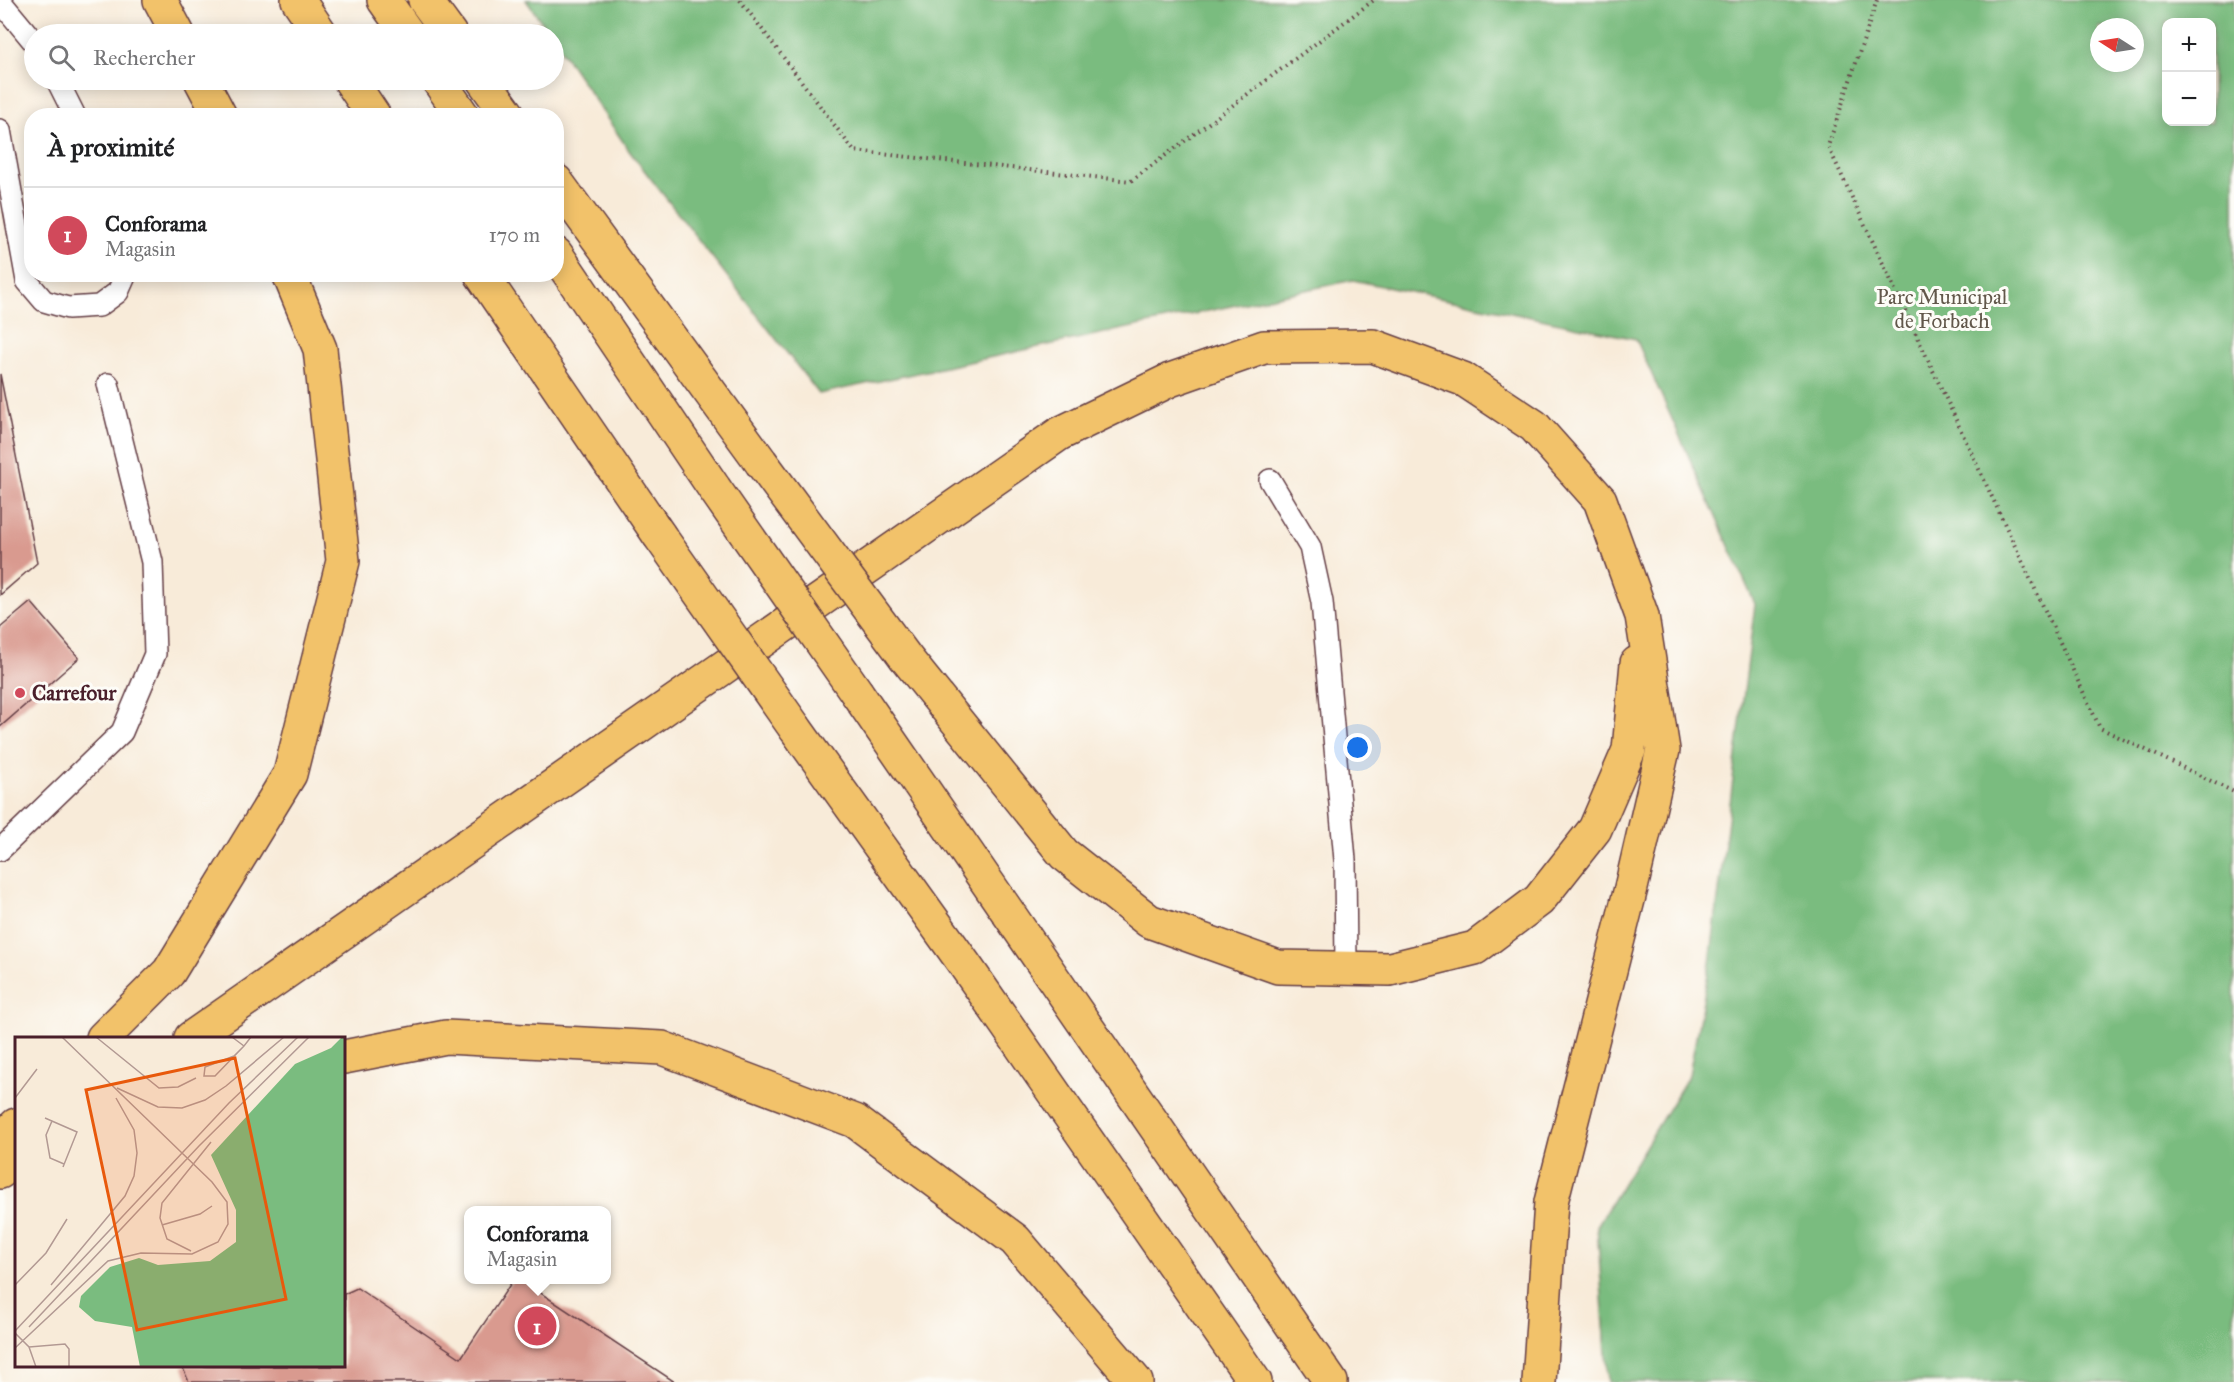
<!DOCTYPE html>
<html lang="fr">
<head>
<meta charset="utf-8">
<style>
	:root { --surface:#fff; --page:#f2f2f2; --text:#202124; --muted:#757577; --line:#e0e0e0; --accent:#d1495b }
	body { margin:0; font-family:"IM FELL Great Primer",serif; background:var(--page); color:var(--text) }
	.controls { position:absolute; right:18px; top:18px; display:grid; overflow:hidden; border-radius:12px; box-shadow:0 3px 15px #0003 }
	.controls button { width:54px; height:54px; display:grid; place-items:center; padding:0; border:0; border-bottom:2px solid var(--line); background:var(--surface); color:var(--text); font:30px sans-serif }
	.compass { position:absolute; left:2090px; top:18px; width:54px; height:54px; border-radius:50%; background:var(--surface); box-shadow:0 3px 15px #0003; rotate:282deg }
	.you { position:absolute; left:1358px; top:748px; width:21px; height:21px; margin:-15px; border:4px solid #fff; border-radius:50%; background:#1a73e8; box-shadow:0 0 0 9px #1a73e833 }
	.badge { display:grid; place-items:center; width:39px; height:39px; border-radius:50%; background:var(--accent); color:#fff; font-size:20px; font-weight:700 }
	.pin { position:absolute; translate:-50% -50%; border:3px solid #fff; box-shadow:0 2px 6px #0006 }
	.popup { position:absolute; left:464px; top:1206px; width:147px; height:78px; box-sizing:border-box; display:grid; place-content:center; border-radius:12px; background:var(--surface); filter:drop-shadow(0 2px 4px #0005); font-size:20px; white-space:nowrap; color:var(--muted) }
	.popup b { font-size:22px; color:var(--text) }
	.popup::after { content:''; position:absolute; left:50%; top:100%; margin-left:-12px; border:12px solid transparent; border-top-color:var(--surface) }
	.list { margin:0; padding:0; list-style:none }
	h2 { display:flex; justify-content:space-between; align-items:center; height:78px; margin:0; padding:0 24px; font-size:26px }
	h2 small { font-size:20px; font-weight:400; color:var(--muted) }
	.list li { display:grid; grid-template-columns:39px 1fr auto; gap:18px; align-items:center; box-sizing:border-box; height:96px; padding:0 24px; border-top:2px solid var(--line) }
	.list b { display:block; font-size:22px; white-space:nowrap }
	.list p { margin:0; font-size:20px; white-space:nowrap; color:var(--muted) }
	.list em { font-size:20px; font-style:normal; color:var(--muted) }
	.icon { flex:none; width:33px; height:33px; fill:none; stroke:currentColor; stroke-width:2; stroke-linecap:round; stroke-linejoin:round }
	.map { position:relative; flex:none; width:2234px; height:1382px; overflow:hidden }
	.search { position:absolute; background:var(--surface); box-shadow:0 3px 15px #0003; left:24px; top:24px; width:540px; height:66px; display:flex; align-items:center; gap:15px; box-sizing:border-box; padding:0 21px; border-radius:33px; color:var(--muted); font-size:22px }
	.panel { position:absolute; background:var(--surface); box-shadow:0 3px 15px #0003; left:24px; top:108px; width:540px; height:174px; border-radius:24px }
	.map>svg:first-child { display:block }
	.forest { fill:#7abc7f; stroke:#626e55; stroke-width:1.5; fill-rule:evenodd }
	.building { fill:#d99a8f }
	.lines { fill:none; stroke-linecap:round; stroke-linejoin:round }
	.service-casing { stroke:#643e45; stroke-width:24 }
	.motorway-casing { stroke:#643e45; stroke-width:36 }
	.path { stroke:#643e45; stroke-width:4; stroke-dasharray:1.5 4.5; stroke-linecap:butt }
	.service { stroke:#fff; stroke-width:21 }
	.motorway { stroke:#f2c26a; stroke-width:33 }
	.motorway-bridge-casing { stroke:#643e45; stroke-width:36; stroke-linecap:butt }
	.motorway-bridge { stroke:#f2c26a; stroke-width:33 }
	.poi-dot { fill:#d1495b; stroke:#fdfcf7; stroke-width:2 }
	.labels { text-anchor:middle; stroke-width:6; stroke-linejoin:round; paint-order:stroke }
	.park-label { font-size:21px; fill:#62584b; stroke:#fdfcf7 }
	.poi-label { font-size:21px; font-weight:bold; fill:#4a1f2b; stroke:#fdfcf7; text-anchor:start }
	.inset-road { fill:none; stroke:#b29993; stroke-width:1.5 }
	.view { fill:#e8590c; fill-opacity:0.15; stroke:#e8590c; stroke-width:3 }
	.inset-edge { fill:none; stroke:#4a1f2b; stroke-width:3 }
</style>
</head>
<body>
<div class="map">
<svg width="2234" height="1382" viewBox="0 0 2234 1382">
	<rect width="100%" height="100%" fill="#fdfcf7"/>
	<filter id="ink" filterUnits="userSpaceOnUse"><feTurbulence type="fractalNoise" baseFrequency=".0167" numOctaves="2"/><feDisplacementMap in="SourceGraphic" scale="12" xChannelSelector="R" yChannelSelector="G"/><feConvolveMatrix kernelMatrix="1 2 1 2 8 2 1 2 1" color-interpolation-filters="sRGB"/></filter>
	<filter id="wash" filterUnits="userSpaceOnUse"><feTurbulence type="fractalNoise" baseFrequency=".008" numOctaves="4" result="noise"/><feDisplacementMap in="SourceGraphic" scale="24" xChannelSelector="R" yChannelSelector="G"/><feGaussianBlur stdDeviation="1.35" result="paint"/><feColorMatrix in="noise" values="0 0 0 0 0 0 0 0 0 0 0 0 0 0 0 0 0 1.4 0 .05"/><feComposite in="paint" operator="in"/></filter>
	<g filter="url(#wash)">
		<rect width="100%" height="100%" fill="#f8ebd9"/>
		<path class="forest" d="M 526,0 L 2234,0 L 2234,1382 L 1608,1382 L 1597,1226 L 1689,1075 L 1710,963 L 1755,604 L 1636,339 L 1353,280 L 819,394 L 630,152 L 554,40 L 554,34 L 550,34 ZM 2166,22 L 2212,22 L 2212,122 L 2166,122 ZM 2099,27 L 2135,27 L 2135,63 L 2099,63 Z"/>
		<g id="blocks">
			<path class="building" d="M 0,374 L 37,563 L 0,595 Z
				M 31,602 L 79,658 L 0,727 L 0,628 Z
				M 513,1280 L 521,1280 L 675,1382 L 189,1382 L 182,1366 L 344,1366 L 344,1294 L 357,1288 L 461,1358 Z"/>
		</g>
	</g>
	<g filter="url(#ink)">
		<use href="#blocks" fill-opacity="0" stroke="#643e45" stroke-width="1.5"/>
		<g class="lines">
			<g class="service-casing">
				<path id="service" d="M 0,1 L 34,42
					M 57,80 L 75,116
					M 0,130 L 27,281 L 44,301 L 68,308 L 99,306 L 118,292 L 126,274
					M 1270,480 L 1310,547 L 1322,602 L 1345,860 L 1346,968
					M 0,850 L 122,732 L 155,654 L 152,562 L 108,384"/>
			</g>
			<g class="motorway-casing">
				<path id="motorway" d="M 160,0 L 178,34
					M 298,0 L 321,34
					M 384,0 L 408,34
					M 425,0 L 450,34
					M 201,80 L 220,116
					M 350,80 L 374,116
					M 438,80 L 463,116
					M 483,80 L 509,116
					M 556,181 L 761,462
					M 556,254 L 714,488
					M 481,274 L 659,535
					M 906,658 L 1064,854 L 1149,921 L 1278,967 L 1390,969 L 1475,948 L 1539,900 L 1595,829 L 1629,750 L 1637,663
					M 857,693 L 1331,1382
					M 795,728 L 965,965 L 1255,1382
					M 103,1038 L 169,972 L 290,774 L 343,561 L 320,349 L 289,274
					M 191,1038 L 1059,434 L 1170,380 L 1264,347 L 1373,346 L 1463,379 L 1534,426 L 1600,500 L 1642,616 L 1663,750 L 1631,888 L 1551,1202 L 1539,1382
					M 344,1057 L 446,1037 L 662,1048 L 855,1121 L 1015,1240 L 1136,1382
					M 0,1142 L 16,1125
					M 0,1172 L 16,1160"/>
			</g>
			<path class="path" d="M 740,0 L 854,151 L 1131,181 L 1374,0
				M 1877,0 L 1828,146 L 2100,728 L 2234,792"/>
			<use href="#service" class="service"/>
			<use href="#motorway" class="motorway"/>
			<g class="motorway-bridge-casing">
				<path id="motorway-bridge" d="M 761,462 L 906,658
					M 714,488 L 857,693
					M 659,535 L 795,728"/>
			</g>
			<use href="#motorway-bridge" class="motorway-bridge"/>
		</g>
	</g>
	<circle class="poi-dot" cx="20" cy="693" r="6"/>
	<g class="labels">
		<g class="park-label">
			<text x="1942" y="304">Parc Municipal<tspan x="1942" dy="24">de Forbach</tspan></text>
		</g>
		<g class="poi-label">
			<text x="32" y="700">Carrefour</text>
		</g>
	</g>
	<g transform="translate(15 1037)">
		<rect width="330" height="330" fill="#f8ebd9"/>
		<path d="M 327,0 L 330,0 L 330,330 L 125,330 L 117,290 L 80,284 L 64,270 L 66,259 L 95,230 L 124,221 L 143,228 L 195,224 L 221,205 L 221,173 L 196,118 L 280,27 L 316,11 Z" fill="#7abc7f"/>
		<path class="inset-road" d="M 81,0 L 144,51 L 163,50 L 181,41M 217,0 L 229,9 L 236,0M 229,9 L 200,39 L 189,39 L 190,30 L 219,19 ZM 102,51 L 143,70 L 167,71 L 190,63 L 211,49 L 269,0M 0,61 L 22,32M 30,81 L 62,95 L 48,130M 37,84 L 31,98 L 35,121 L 49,127M 147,188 L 185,177 L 197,169M 176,214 L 152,202 L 145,181 L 147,166 L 196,105M 0,248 L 31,216 L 52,182M 36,248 L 110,159 L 119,139 L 122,116 L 119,93 L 101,61M 14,290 L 184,109 L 294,0M 0,294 L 214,66 L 283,0M 0,296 L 14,310 L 21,330M 14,310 L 50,307 L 54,312 L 54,330M 0,311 L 93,224 L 126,216 L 177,217 L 203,205 L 213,187 L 212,165 L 197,145 L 47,0"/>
		<path class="view" d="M 220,21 L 271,262 L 122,293 L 71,53 Z"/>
		<rect width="330" height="330" class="inset-edge"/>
	</g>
</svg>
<div class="controls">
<button>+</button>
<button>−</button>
</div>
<svg class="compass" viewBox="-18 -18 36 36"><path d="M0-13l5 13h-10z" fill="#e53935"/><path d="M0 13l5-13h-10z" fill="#757577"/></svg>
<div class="you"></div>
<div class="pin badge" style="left:537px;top:1326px">1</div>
<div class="popup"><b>Conforama</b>Magasin</div>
<div class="search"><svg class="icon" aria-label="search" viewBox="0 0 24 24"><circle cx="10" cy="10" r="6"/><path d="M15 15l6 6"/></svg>Rechercher</div>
<section class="panel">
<h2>À proximité<small></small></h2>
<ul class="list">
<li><span class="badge">1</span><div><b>Conforama</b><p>Magasin</p></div><em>170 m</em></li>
</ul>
</section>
</div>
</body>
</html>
